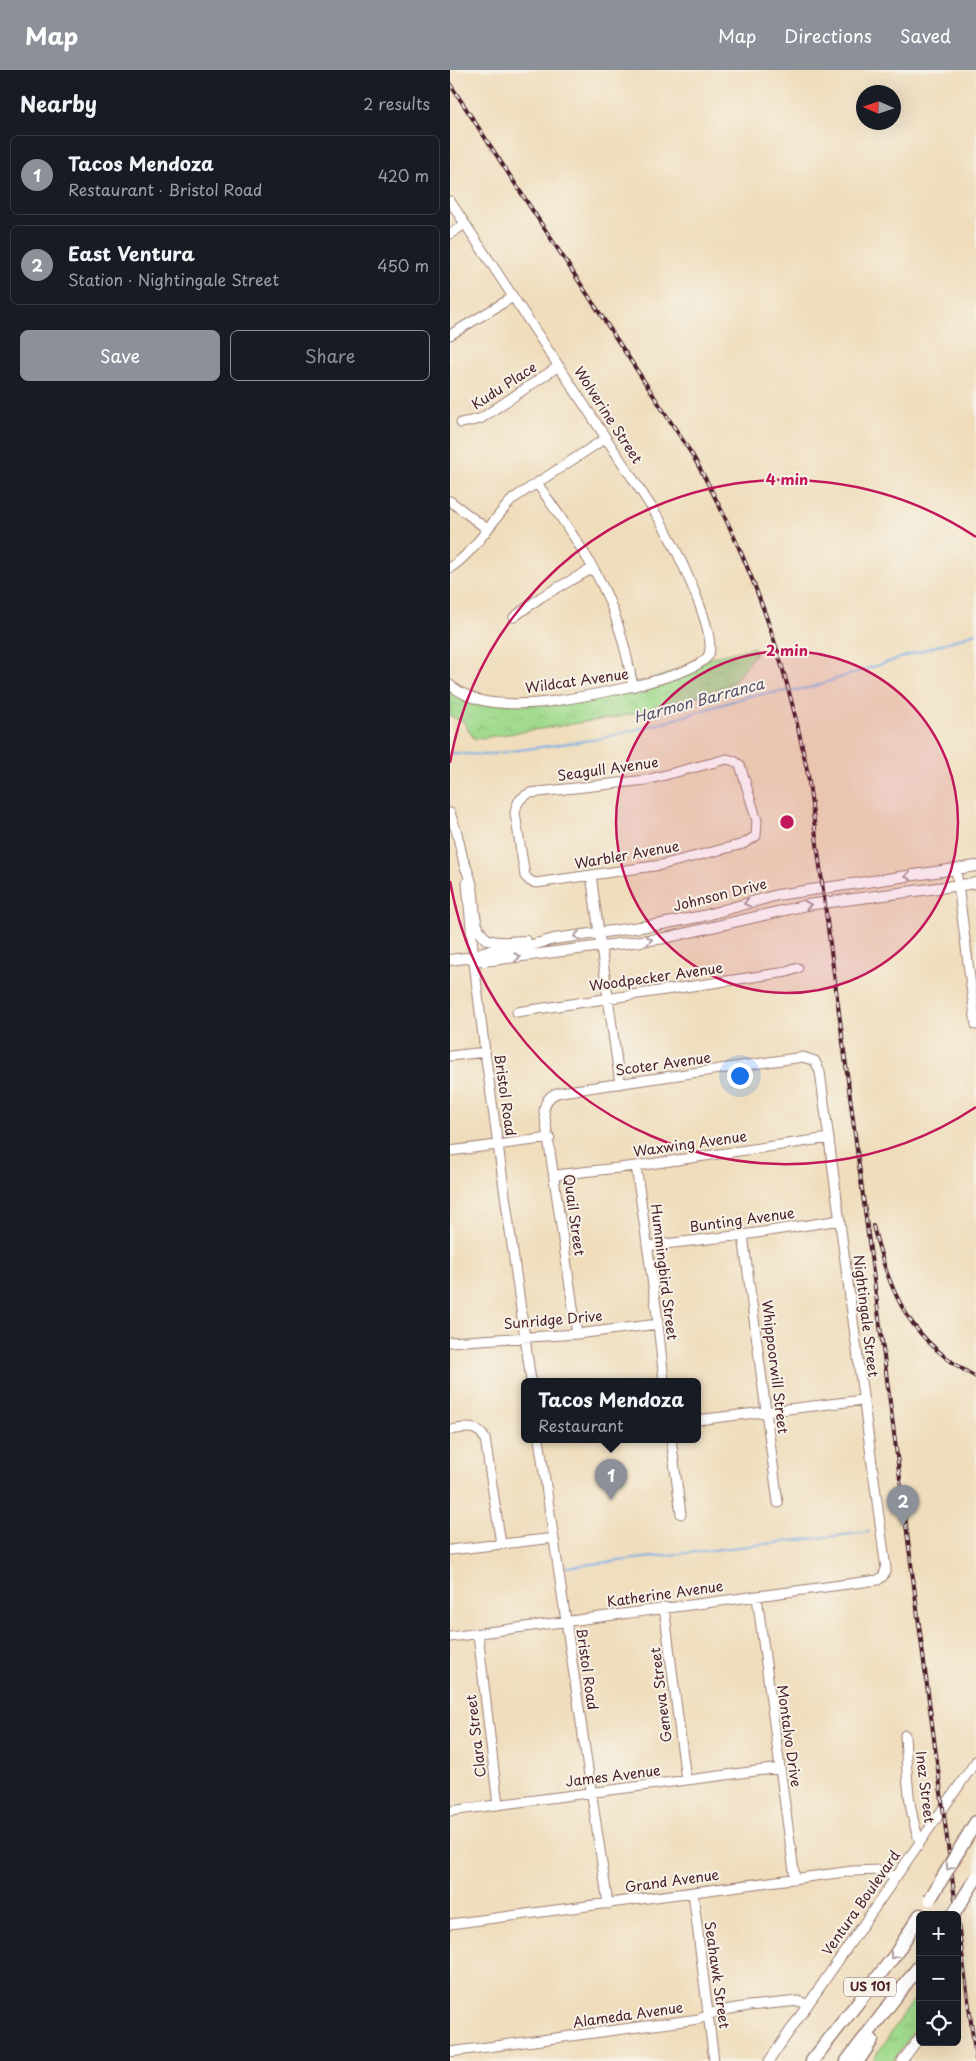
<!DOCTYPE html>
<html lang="en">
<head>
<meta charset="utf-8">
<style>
	:root { --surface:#171b24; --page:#242831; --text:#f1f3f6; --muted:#9ea1a6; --line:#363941; --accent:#8c9099 }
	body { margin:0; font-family:"Playpen Sans",sans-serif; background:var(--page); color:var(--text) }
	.controls { position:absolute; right:15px; bottom:15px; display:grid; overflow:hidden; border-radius:8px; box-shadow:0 5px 20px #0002 }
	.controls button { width:45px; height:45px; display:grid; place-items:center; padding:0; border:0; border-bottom:1px solid var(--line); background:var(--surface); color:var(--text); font:25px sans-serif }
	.compass { position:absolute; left:406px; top:15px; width:45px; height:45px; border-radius:50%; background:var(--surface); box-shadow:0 5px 20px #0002; rotate:273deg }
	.you { position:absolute; left:289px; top:1005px; width:18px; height:18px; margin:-12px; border:4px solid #fff; border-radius:50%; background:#1a73e8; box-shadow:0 0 0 8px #1a73e833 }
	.badge { display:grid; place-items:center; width:32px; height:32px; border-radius:50%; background:var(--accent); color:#fff; font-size:16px; font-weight:700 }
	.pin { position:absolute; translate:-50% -41px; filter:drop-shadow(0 1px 2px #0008) }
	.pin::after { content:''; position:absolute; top:26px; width:18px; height:15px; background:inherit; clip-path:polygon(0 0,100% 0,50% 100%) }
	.popup { position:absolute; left:71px; top:1308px; width:180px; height:65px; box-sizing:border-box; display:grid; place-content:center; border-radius:8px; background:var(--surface); filter:drop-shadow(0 1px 4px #0005); font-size:16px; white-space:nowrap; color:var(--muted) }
	.popup b { font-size:19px; color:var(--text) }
	.popup::after { content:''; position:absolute; left:50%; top:100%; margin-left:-10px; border:10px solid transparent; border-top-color:var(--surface) }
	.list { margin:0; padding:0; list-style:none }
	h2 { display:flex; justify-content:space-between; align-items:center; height:65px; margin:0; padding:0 20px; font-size:21px }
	h2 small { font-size:16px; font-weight:400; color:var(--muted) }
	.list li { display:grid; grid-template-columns:32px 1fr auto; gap:15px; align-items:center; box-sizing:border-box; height:80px; margin:0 10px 10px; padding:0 10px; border:1px solid var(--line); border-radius:8px }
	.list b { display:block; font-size:19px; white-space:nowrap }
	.list p { margin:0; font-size:16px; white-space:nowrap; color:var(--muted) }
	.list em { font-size:16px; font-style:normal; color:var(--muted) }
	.actions { display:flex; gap:10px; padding:15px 20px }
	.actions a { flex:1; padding:11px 0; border:1px solid var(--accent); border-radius:8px; text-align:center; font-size:18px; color:var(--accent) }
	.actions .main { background:var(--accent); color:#fff }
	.icon { flex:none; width:28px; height:28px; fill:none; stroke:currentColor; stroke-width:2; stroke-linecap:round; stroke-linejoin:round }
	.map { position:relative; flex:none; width:526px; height:1991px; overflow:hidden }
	header { display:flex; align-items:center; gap:30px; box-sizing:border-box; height:70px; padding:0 25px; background:var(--accent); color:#fff }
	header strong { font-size:24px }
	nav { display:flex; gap:28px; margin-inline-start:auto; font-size:18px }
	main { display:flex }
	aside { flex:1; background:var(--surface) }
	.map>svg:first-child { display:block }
	.grass { fill:url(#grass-tufts); stroke:#757c5c }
	.park { fill:url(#park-crowns); stroke:#757c5c }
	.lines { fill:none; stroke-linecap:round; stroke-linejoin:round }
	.stream { stroke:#77ade5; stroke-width:2 }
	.minor-casing { stroke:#9c7e74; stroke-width:11 }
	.major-casing { stroke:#9c7e74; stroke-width:12 }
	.highway-casing { stroke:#9c7e74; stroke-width:15 }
	.minor { stroke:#fff; stroke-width:9 }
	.major { stroke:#fff; stroke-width:10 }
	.highway { stroke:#fff; stroke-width:12 }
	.rail-casing { stroke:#4a1f2b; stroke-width:4 }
	.rail { stroke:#f7f3e8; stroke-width:2; stroke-dasharray:5.5; stroke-linecap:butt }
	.highway-bridge-casing { stroke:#9c7e74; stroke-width:15; stroke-linecap:butt }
	.highway-bridge { stroke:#fff; stroke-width:12 }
	.oneway { stroke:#ae9aa0 }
	.ring { fill:none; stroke:#c2185b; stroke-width:2.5 }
	.labels { text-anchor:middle; stroke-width:4; stroke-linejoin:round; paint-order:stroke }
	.shield { fill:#f7f3e8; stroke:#7e5f64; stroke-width:1 }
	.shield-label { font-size:12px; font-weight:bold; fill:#4a1f2b }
	.street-label { font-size:14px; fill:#4a1f2b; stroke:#f7f3e8 }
	.water-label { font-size:15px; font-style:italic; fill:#5a516c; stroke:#f7f3e8 }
	.centre { fill:#c2185b; stroke:#f7f3e8; stroke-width:2.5 }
	.ring-label { font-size:15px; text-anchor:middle; font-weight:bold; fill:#c2185b; stroke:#f7f3e8; stroke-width:4; stroke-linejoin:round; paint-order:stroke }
</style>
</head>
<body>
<header>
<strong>Map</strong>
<nav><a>Map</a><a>Directions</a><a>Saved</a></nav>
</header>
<main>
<aside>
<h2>Nearby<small>2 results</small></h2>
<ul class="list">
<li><span class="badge">1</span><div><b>Tacos Mendoza</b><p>Restaurant · Bristol Road</p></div><em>420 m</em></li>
<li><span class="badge">2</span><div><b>East Ventura</b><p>Station · Nightingale Street</p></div><em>450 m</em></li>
</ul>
<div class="actions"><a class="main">Save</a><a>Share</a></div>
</aside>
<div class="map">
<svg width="526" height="1991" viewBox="0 0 526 1991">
	<defs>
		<pattern id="grass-tufts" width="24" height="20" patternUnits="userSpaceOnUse" patternTransform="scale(1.25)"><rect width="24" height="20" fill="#a0da8d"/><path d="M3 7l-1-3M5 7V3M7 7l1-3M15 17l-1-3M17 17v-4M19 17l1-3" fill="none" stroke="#8bbb7a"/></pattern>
		<pattern id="park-crowns" width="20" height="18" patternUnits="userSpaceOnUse" patternTransform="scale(1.25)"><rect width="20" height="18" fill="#a0da8d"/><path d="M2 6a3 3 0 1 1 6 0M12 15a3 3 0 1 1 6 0" fill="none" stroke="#8bbb7a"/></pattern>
	</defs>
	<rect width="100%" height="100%" fill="#f7f3e8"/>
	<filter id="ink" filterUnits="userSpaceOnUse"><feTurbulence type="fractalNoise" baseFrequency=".02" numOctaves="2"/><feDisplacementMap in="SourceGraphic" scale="10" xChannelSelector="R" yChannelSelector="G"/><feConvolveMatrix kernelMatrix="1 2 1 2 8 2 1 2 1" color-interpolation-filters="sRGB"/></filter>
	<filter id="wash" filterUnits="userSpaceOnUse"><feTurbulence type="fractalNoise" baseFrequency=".0096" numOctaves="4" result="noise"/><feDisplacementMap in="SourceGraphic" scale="20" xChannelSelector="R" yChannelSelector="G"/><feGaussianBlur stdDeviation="1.12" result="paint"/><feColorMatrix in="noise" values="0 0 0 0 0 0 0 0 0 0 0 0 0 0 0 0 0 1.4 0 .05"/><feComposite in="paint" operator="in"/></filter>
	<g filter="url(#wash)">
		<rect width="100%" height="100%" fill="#efddbc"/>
		<path class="grass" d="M 470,1921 L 470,1953 L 443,1991 L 422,1991 Z"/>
		<path class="park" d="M 305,577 L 305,584 L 283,613 L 249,626 L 203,639 L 162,648 L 24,669 L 14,652 L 0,646 L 0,615 L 21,627 L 90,633 L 183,617 L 256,589 Z"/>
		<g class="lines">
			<path class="stream" d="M 0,683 L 34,685 L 148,669 L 216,652 L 299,626 L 359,618 L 526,563
				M 116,1497 L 419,1462"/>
		</g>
	</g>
	<g filter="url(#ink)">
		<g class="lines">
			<g class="minor-casing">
				<path id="minor" d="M 0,131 L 210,450 C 223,472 267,561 259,584 C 250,608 125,628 98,632 C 83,634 65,634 49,633 C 32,632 14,626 0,615
					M 0,164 L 15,154
					M 0,265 L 63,227
					M 11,353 L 30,349 L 109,296
					M 87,413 C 110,447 135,480 153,517 C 168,548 177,583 183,617
					M 0,431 L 37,459
					M 0,498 C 27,480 41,450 64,428 L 156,368
					M 64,547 L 91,527 L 143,498
					M 277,689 L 284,691 L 290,695 L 307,751 L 306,766 L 293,774 L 211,795 L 86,813 L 80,811 L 75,806 L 65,743 C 67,731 70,728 80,723 L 196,710 Z
					M 0,743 L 7,763 L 15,798
					M 506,799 L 526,955
					M 141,805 L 170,1014
					M 17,813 L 25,901 L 35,982 L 81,1311
					M 67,942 L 337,902 L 348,898
					M 0,986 L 35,982
					M 0,1081 L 100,1068
					M 186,1096 L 207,1244 L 214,1311
					M 105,1105 L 186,1096 L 379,1068
					M 293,1165 L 328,1433
					M 197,1176 L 293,1165 L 390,1150
					M 0,1272 L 127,1264 L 208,1254
					M 247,1350 L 413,1330
					M 0,1360 C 14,1358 28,1354 35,1369 L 51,1474
					M 89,1369 L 158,1834
					M 221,1369 L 231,1444
					M 0,1480 L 104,1468
					M 307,1527 L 345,1809
					M 214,1537 L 236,1710
					M 28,1564 L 48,1735
					M 0,1567 L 428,1510 L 433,1506 L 436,1499 L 370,1002 L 365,991 L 353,987 L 111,1022 C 101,1024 95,1030 94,1041 L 127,1264
					M 455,1665 C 457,1700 457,1739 470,1772
					M 0,1741 L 330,1698
					M 243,1823 L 264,1991
					M 0,1854 L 403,1801 L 429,1800 L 446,1807
					M 0,1982 L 249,1949 L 268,1941 L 299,1936 L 349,1931 L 358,1935
					M 319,1991 L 526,1691
					M 452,1991 L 470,1967"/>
			</g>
			<g class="major-casing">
				<path id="major" d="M 14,792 C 17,801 21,809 22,818 C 25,833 22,860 37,869 C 47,875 65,871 76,871
					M 23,887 L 34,891 L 215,868 L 357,835 L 526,813
					M 0,890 L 23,887 L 33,882 L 82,875 L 104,869 L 212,854 L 253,846 L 327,825 L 526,796"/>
			</g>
			<g class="highway-casing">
				<path id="highway" d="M 518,1765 L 526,1752
					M 362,1991 L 445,1885 L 470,1845
					M 397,1991 L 470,1895
					M 408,1991 L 422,1970"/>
			</g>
			<use href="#minor" class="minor"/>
			<use href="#major" class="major"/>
			<use href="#highway" class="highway"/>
			<g class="rail-casing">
				<path id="rail" d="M 0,14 L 243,386 C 302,491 335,587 358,705 L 507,1845
					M 423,1156 C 441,1226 460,1271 526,1307
					M 507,1845 L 526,1990"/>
			</g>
			<use href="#rail" class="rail"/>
			<g class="highway-bridge-casing">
				<path id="highway-bridge" d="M 480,1829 L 518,1765
					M 503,1845 L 526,1808"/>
			</g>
			<use href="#highway-bridge" class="highway-bridge"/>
		</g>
		<defs><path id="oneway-chevron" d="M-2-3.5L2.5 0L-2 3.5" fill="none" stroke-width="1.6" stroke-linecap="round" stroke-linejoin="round" transform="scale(1.25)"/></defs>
		<g class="oneway">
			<use href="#oneway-chevron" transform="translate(458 806) rotate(172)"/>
			<use href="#oneway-chevron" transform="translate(297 833) rotate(165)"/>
			<use href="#oneway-chevron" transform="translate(358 835) rotate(-9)"/>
			<use href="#oneway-chevron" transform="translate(127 866) rotate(172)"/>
			<use href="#oneway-chevron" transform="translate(199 870) rotate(-7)"/>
			<use href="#oneway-chevron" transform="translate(67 887) rotate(-7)"/>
			<use href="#oneway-chevron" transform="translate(499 1797) rotate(121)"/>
			<use href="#oneway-chevron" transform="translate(443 1886) rotate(126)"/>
		</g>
	</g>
	<circle cx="337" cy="752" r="171" fill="#c2185b" fill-opacity=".12"/>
	<g class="ring">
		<circle cx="337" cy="752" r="171"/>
		<path d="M526 1037A342 342 0 0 1 0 811M0 693A342 342 0 0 1 526 467"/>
	</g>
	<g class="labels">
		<rect class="shield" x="394" y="1907.5" width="52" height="19" rx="4"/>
		<g class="shield-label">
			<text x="420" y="1921">US 101</text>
		</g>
		<g class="street-label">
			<text transform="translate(54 316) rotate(-33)" y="5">Kudu Place</text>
			<text transform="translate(158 345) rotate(57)" y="5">Wolverine Street</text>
			<text transform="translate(127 611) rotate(-8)" y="5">Wildcat Avenue</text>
			<text transform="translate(158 699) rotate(-8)" y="5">Seagull Avenue</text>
			<text transform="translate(177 785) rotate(-10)" y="5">Warbler Avenue</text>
			<text transform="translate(270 825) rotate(-14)" y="5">Johnson Drive</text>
			<text transform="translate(206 907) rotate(-8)" y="5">Woodpecker Avenue</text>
			<text transform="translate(213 994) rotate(-8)" y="5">Scoter Avenue</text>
			<text transform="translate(55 1025) rotate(82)" y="5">Bristol Road</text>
			<text transform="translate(240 1074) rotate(-8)" y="5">Waxwing Avenue</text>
			<text transform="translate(124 1145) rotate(82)" y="5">Quail Street</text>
			<text transform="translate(292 1150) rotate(-8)" y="5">Bunting Avenue</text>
			<text transform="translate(214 1202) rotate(83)" y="5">Hummingbird Street</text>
			<text transform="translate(416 1246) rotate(83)" y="5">Nightingale Street</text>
			<text transform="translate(103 1250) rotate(-5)" y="5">Sunridge Drive</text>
			<text transform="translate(325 1297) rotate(83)" y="5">Whippoorwill Street</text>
			<text transform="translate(215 1524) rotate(-8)" y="5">Katherine Avenue</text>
			<text transform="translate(137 1599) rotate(82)" y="5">Bristol Road</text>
			<text transform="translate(211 1625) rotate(-97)" y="5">Geneva Street</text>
			<text transform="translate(26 1666) rotate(-97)" y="5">Clara Street</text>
			<text transform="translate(339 1666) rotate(82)" y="5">Montalvo Drive</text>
			<text transform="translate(163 1706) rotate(-7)" y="5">James Avenue</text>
			<text transform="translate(475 1717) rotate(83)" y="5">Inez Street</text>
			<text transform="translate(222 1811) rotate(-8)" y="5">Grand Avenue</text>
			<text transform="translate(411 1833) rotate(-55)" y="5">Ventura Boulevard</text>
			<text transform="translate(267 1905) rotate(82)" y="5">Seahawk Street</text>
			<text transform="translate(178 1945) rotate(-8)" y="5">Alameda Avenue</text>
		</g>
		<g class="water-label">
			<text transform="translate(249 631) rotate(-15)" y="5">Harmon Barranca</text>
		</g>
	</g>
	<circle cx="337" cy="752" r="8" class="centre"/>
	<g class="ring-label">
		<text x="337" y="415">4 min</text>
		<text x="337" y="586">2 min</text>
	</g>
</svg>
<div class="controls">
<button>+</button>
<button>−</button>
<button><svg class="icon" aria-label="locate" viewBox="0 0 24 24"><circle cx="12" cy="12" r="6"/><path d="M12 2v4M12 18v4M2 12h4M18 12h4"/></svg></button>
</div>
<svg class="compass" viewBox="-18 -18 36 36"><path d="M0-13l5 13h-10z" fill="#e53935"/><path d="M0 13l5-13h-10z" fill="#9ea1a6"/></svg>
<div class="you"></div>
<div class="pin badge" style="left:161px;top:1430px">1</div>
<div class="popup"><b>Tacos Mendoza</b>Restaurant</div>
<div class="pin badge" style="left:453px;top:1456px">2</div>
</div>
</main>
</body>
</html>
